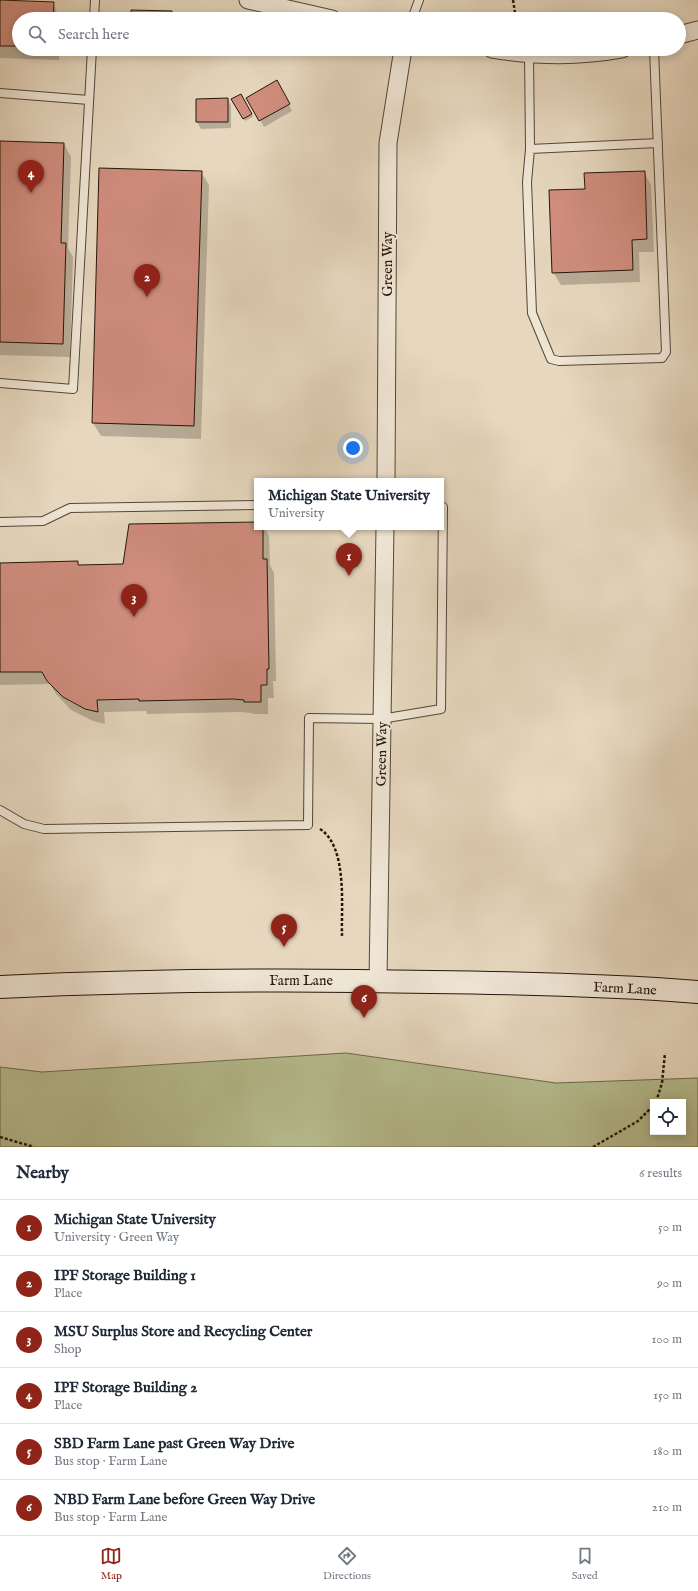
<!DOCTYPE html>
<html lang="en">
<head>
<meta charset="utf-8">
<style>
	:root { --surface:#fff; --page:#f6f6f7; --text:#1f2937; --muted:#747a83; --line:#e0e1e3; --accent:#8f2418 }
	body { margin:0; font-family:"IM FELL English",serif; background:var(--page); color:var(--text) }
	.controls { position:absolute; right:12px; bottom:12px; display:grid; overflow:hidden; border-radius:0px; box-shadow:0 2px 10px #0003 }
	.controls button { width:36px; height:36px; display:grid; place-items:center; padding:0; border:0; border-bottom:1px solid var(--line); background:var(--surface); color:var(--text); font:20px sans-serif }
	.you { position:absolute; left:353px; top:448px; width:14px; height:14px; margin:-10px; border:3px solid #fff; border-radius:50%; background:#1a73e8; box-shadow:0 0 0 6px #1a73e833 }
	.badge { display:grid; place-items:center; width:26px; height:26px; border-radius:50%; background:var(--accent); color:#fff; font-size:13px; font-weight:700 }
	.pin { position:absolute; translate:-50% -33px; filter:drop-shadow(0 1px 2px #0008) }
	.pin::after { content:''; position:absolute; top:21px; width:14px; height:12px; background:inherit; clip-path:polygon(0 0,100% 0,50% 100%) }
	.popup { position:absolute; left:254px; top:478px; width:190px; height:52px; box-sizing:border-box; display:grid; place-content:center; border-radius:0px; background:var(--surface); filter:drop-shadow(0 1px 3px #0005); font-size:13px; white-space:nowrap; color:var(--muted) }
	.popup b { font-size:15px; color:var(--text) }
	.popup::after { content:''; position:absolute; left:50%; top:100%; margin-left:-8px; border:8px solid transparent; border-top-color:var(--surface) }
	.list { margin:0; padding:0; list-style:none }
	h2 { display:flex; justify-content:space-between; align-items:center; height:52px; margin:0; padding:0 16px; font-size:17px }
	h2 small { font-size:13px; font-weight:400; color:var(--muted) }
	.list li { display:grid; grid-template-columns:26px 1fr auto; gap:12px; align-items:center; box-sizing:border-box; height:56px; padding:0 16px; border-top:1px solid var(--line) }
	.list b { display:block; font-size:15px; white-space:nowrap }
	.list p { margin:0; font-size:13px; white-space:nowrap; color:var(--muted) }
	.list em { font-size:13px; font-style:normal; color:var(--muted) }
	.icon { flex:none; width:22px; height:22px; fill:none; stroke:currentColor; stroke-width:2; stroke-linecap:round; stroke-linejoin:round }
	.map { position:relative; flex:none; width:698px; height:1147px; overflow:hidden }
	.search { position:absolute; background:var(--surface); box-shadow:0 2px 10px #0003; left:12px; right:12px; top:12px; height:44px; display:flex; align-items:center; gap:10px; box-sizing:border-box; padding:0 14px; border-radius:22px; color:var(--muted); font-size:15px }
	.sheet { height:388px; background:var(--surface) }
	nav { display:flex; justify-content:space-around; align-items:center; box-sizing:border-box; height:56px; border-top:1px solid var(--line); background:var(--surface); font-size:11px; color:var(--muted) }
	nav a { display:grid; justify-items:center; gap:2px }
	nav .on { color:var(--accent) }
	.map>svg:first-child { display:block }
	.green { fill:#b7be90; stroke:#6d6a4c; fill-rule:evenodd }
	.shadow { fill:#0003 }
	.building { fill:#d08d7e; stroke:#231609 }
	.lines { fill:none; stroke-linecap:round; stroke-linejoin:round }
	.lane-casing { stroke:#544636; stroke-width:10 }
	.street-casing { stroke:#544636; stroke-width:19 }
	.secondary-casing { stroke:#231609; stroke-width:24 }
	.path { stroke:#231609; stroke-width:2.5; stroke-dasharray:3 2; stroke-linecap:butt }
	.lane { stroke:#efe5d5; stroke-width:8 }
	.street { stroke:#efe5d5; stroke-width:17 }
	.secondary { stroke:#efe5d5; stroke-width:22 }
	.labels { text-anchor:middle; stroke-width:4; stroke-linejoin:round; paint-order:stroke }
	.street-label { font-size:14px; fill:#231609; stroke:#efe5d5 }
</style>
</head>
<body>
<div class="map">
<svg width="698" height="1147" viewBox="0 0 698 1147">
	<rect width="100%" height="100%" fill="#e6d7be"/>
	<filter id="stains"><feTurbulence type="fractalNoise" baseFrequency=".005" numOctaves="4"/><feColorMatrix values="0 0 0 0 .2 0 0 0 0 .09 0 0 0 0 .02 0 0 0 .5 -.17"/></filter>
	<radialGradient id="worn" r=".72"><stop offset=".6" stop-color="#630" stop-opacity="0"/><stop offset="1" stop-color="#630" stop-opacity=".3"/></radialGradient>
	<path class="green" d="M 346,1053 L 556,1083 L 698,1078 L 698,1147 L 0,1147 L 0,1067 L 42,1072 ZM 653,1102 L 683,1102 L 683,1132 L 653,1132 Z"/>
	<path class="shadow" d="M 0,1 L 53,3 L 60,19 L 19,19 L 19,49 L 59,49 L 59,60 L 0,58 Z
		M 171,12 L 175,19 L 132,19 Z
		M 277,82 L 292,111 L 264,127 L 248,98 Z
		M 240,95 L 253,117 L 245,121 L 233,99 Z
		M 228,99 L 231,106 L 231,128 L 201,129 L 197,122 L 197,100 Z
		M 0,142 L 64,144 L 71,157 L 68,248 L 73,257 L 70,357 L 0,355 Z
		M 100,169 L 201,172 L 209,185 L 201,439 L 101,436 L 93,423 Z
		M 644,172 L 651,185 L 654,252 L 639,252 L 640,282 L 561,285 L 553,272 L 586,190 Z
		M 257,523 L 257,527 L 264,527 L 269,536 L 270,565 L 274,573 L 276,681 L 273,681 L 274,698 L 268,698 L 268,714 L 253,714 L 252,713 L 240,712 L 147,714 L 146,711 L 104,712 L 105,724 L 93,721 L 71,710 L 56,694 L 50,684 L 0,685 L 0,564 L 77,562 L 79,566 L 124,565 Z"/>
	<path class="building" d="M 0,0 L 54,2 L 53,19 L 19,19 L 19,46 L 0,46 Z
		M 131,10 L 172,11 L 172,19 L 131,19 Z
		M 277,80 L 290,104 L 259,121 L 246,98 Z
		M 241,94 L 252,114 L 243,119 L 231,99 Z
		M 228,98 L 228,122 L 196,122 L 196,99 Z
		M 0,141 L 64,143 L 61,243 L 66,243 L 63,344 L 0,342 Z
		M 99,168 L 202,171 L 194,426 L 92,423 Z
		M 645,171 L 647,239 L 632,240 L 633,270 L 552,273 L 549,190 L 585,189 L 584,173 Z
		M 257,522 L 257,527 L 263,527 L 263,559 L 267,559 L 269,669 L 267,669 L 267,685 L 261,685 L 261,702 L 244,702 L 244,700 L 233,699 L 139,701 L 139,699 L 97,700 L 98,712 L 85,709 L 63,697 L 47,681 L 42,672 L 0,672 L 0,563 L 78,561 L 78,565 L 123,564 L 129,524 Z"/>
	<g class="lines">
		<g class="lane-casing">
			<path id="lane" d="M 94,19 L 95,0
				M 412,19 L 419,0
				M 529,54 L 530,149 L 527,182 L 532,313 L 551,359 L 559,361 L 662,358 L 666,352 L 654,49
				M 0,93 L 89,100
				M 530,149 L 658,143
				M 0,383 L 73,389 L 92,49
				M 0,522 L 43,521 L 70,508 L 257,505
				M 0,810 L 24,824 L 44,829 L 308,825 L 309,718 L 381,719 L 441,709 L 443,507 L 441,507"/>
		</g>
		<g class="street-casing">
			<path id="street" d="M 248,0 L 332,19
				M 679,35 L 698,30
				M 492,49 C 535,56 579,57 622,49
				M 386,481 L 388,143 L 403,49
				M 378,981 L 385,527"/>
		</g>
		<g class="secondary-casing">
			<path id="secondary" d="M 0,987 C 144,980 288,979 432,982 C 520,983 609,985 698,992"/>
		</g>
		<path class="path" d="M 513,0 L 516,19
			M 320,829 C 348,847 341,907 342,936
			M 656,1102 L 662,1083 L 665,1053
			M 0,1137 L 34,1147
			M 593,1147 L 638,1121 L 653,1106"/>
		<use href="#lane" class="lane"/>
		<use href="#street" class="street"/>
		<use href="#secondary" class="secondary"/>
	</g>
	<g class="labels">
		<g class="street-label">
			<text transform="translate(387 264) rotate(-90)" y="5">Green Way</text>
			<text transform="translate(381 754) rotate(-89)" y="5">Green Way</text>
			<text x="301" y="985">Farm Lane</text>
			<text transform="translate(625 988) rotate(3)" y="5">Farm Lane</text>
		</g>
	</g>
	<rect width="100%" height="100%" filter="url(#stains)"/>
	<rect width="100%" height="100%" fill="url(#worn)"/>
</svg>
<div class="controls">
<button><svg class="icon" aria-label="locate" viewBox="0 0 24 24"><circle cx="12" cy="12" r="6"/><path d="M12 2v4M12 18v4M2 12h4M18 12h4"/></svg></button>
</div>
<div class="you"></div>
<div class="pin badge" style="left:349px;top:576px">1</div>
<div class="popup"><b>Michigan State University</b>University</div>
<div class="pin badge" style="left:147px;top:297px">2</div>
<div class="pin badge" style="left:134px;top:617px">3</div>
<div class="pin badge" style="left:31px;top:193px">4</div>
<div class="pin badge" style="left:284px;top:947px">5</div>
<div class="pin badge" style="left:364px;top:1018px">6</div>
<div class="search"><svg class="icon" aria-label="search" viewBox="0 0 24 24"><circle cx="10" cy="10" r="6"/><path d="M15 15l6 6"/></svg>Search here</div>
</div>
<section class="sheet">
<h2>Nearby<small>6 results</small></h2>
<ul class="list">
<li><span class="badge">1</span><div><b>Michigan State University</b><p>University · Green Way</p></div><em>50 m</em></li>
<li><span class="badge">2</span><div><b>IPF Storage Building 1</b><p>Place</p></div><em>90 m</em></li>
<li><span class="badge">3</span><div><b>MSU Surplus Store and Recycling Center</b><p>Shop</p></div><em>100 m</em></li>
<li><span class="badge">4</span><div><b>IPF Storage Building 2</b><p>Place</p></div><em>150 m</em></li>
<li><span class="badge">5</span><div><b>SBD Farm Lane past Green Way Drive</b><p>Bus stop · Farm Lane</p></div><em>180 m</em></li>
<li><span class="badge">6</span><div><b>NBD Farm Lane before Green Way Drive</b><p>Bus stop · Farm Lane</p></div><em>210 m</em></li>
</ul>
</section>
<nav>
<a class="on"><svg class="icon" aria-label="map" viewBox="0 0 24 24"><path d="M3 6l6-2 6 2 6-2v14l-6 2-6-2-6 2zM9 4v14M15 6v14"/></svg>Map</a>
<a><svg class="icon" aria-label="directions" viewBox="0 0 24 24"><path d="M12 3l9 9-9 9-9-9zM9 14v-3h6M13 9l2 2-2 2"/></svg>Directions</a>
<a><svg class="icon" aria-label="saved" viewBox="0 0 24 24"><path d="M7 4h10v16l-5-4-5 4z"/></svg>Saved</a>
</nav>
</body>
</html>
